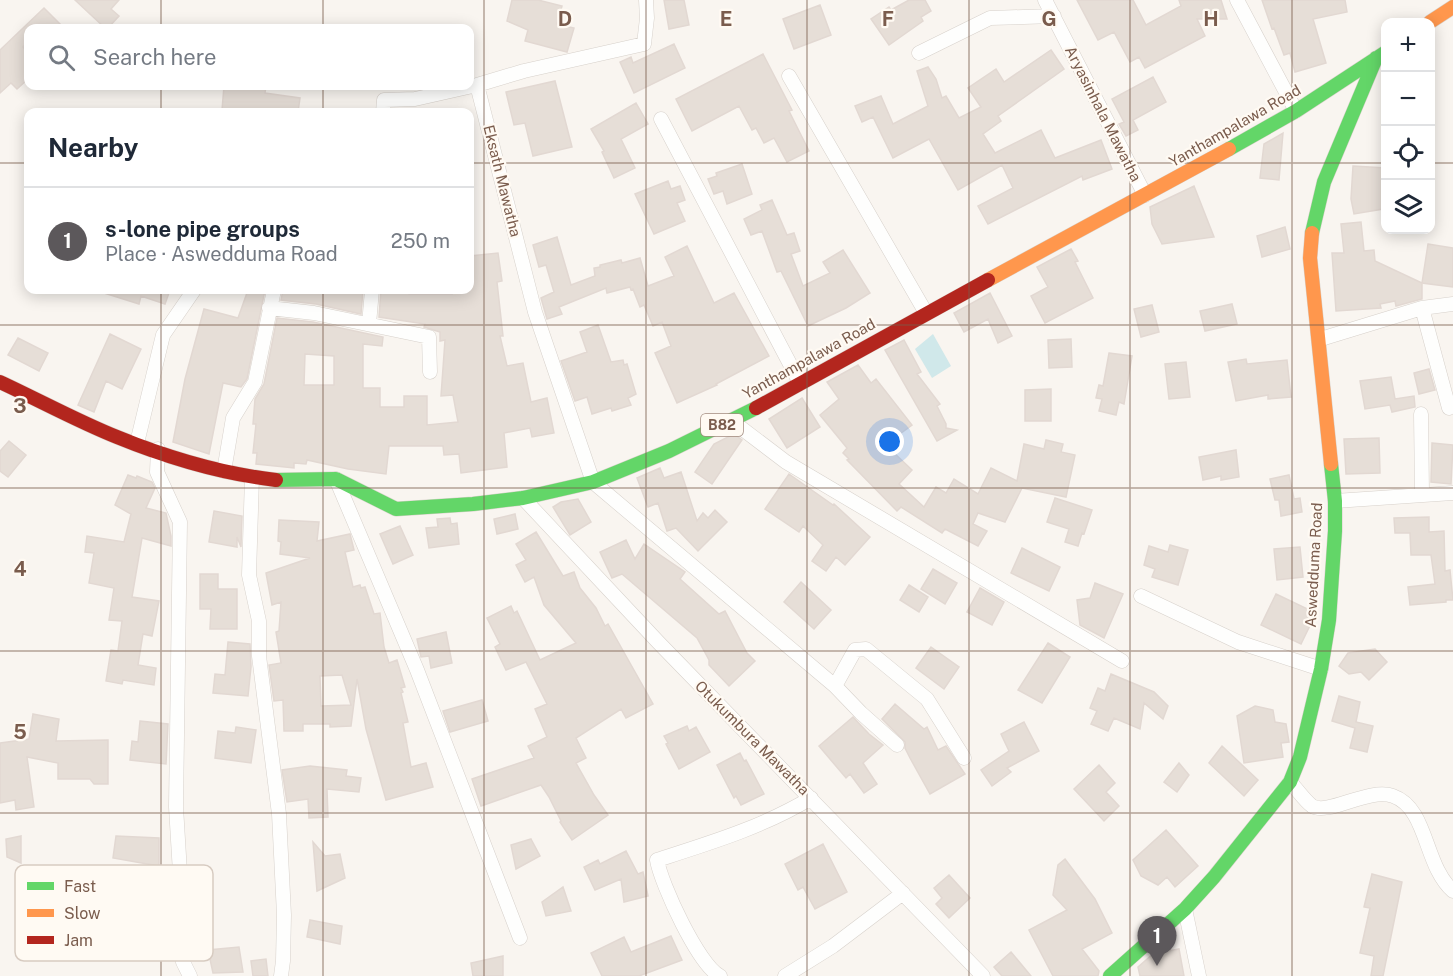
<!DOCTYPE html>
<html lang="en">
<head>
<meta charset="utf-8">
<style>
	:root { --surface:#fff; --page:#f2f2f3; --text:#1f2937; --muted:#747a83; --line:#e0e1e3; --accent:#5c585b }
	body { margin:0; font-family:"Public Sans",sans-serif; background:var(--page); color:var(--text) }
	.controls { position:absolute; right:18px; top:18px; display:grid; overflow:hidden; border-radius:12px; box-shadow:0 3px 15px #0003 }
	.controls button { width:54px; height:54px; display:grid; place-items:center; padding:0; border:0; border-bottom:2px solid var(--line); background:var(--surface); color:var(--text); font:30px sans-serif }
	.you { position:absolute; left:890px; top:442px; width:21px; height:21px; margin:-15px; border:4px solid #fff; border-radius:50%; background:#1a73e8; box-shadow:0 0 0 9px #1a73e833 }
	.badge { display:grid; place-items:center; width:39px; height:39px; border-radius:50%; background:var(--accent); color:#fff; font-size:20px; font-weight:700 }
	.pin { position:absolute; translate:-50% -50px; filter:drop-shadow(0 2px 3px #0008) }
	.pin::after { content:''; position:absolute; top:32px; width:21px; height:18px; background:inherit; clip-path:polygon(0 0,100% 0,50% 100%) }
	.list { margin:0; padding:0; list-style:none }
	h2 { display:flex; justify-content:space-between; align-items:center; height:78px; margin:0; padding:0 24px; font-size:26px }
	h2 small { font-size:20px; font-weight:400; color:var(--muted) }
	.list li { display:grid; grid-template-columns:39px 1fr auto; gap:18px; align-items:center; box-sizing:border-box; height:108px; padding:0 24px; border-top:2px solid var(--line) }
	.list b { display:block; font-size:22px; white-space:nowrap }
	.list p { margin:0; font-size:20px; white-space:nowrap; color:var(--muted) }
	.list em { font-size:20px; font-style:normal; color:var(--muted) }
	.icon { flex:none; width:33px; height:33px; fill:none; stroke:currentColor; stroke-width:2; stroke-linecap:round; stroke-linejoin:round }
	.map { position:relative; flex:none; width:1453px; height:976px; overflow:hidden }
	.search { position:absolute; background:var(--surface); box-shadow:0 3px 15px #0003; left:24px; top:24px; width:450px; height:66px; display:flex; align-items:center; gap:15px; box-sizing:border-box; padding:0 21px; border-radius:12px; color:var(--muted); font-size:22px }
	.panel { position:absolute; background:var(--surface); box-shadow:0 3px 15px #0003; left:24px; top:108px; width:450px; height:186px; border-radius:12px }
	.map>svg:first-child { display:block }
	.water { fill:#d0e8ea }
	.building { fill:#e6ded7; stroke:#e2d8d2; stroke-width:1.5; fill-rule:evenodd }
	.lines { fill:none; stroke-linecap:round; stroke-linejoin:round }
	.street-casing { stroke:#d7d1cb; stroke-width:15 }
	.fast-casing { stroke:#d9d2cb; stroke-width:15 }
	.slow-casing { stroke:#d9d2cb; stroke-width:15 }
	.jam-casing { stroke:#d9d2cb; stroke-width:15 }
	.street { stroke:#fefefd; stroke-width:14 }
	.fast { stroke:#63d668; stroke-width:14 }
	.slow { stroke:#ff974d; stroke-width:14 }
	.jam { stroke:#b3261e; stroke-width:14 }
	.grid { fill:none; stroke:#7a5c4d; stroke-width:1.5; stroke-opacity:0.55 }
	.labels { text-anchor:middle; stroke-width:4.5; stroke-linejoin:round; paint-order:stroke }
	.shield { fill:#fffaf3; stroke:#a28b7f; stroke-width:1.5 }
	.shield-label { font-size:14px; font-weight:bold; fill:#7a5c4d }
	.street-label { font-size:15px; fill:#7a5c4d; stroke:#fffaf3 }
	.key { fill:#fffaf3; stroke:#d7cbc1; stroke-width:1.5 }
	.key-label { font-size:16px; fill:#7a5c4d }
	.grid-label { font-size:20px; text-anchor:middle; font-weight:bold; fill:#7a5c4d; stroke:#fffaf3; stroke-width:4.5; stroke-linejoin:round; paint-order:stroke }
</style>
</head>
<body>
<div class="map">
<svg width="1453" height="976" viewBox="0 0 1453 976">
	<rect width="100%" height="100%" fill="#f9f5f0"/>
	<path class="water" d="M 933,334 L 951,366 L 932,378 L 915,349 Z"/>
	<path class="building" d="M 75,0 L 119,0 L 111,9 L 119,16 L 108,28 L 105,28 Z
		M 512,0 L 538,0 L 562,6 L 557,24 L 574,28 L 567,52 L 525,41 L 528,30 L 507,21 Z
		M 664,0 L 684,0 L 689,25 L 669,29 Z
		M 909,0 L 925,0 L 931,11 L 921,17 L 923,21 L 889,45 L 871,19 L 889,7 L 891,10 Z
		M 1077,0 L 1133,0 L 1146,25 L 1181,6 L 1179,0 L 1221,0 L 1227,19 L 1197,19 L 1205,36 L 1145,68 L 1139,57 L 1130,62 L 1114,32 L 1098,40 Z
		M 1262,0 L 1345,0 L 1347,12 L 1313,19 L 1326,63 L 1295,72 L 1290,53 L 1284,55 L 1274,28 L 1272,29 Z
		M 820,5 L 831,35 L 794,49 L 783,19 Z
		M 44,8 L 64,28 L 28,28 L 28,41 L 23,47 L 28,53 L 28,79 L 17,89 L 11,83 L 0,93 L 0,50 Z
		M 674,44 L 685,68 L 634,93 L 620,62 L 631,57 L 633,63 Z
		M 1051,50 L 1064,69 L 998,116 L 1001,121 L 983,134 L 995,153 L 1041,130 L 1055,158 L 1101,140 L 1112,169 L 1083,180 L 1082,176 L 988,224 L 978,206 L 1013,188 L 1002,165 L 958,190 L 929,139 L 893,158 L 873,117 L 862,122 L 855,106 L 881,96 L 893,124 L 928,106 L 917,71 L 928,67 L 936,79 L 942,98 L 946,96 L 959,118 L 981,107 L 968,88 L 996,69 L 1004,82 Z
		M 763,54 L 792,110 L 789,111 L 809,151 L 787,162 L 774,138 L 764,143 L 756,128 L 752,130 L 739,106 L 692,131 L 676,99 Z
		M 1153,77 L 1166,102 L 1133,120 L 1138,130 L 1126,136 L 1119,124 L 1124,122 L 1112,99 Z
		M 555,81 L 572,147 L 533,156 L 525,123 L 514,125 L 506,92 Z
		M 224,86 L 266,86 L 265,93 L 300,98 L 298,112 L 239,112 L 222,110 Z
		M 636,103 L 648,124 L 621,139 L 635,168 L 614,178 L 602,152 L 604,151 L 591,129 Z
		M 1283,133 L 1279,180 L 1260,178 L 1264,144 Z
		M 742,164 L 752,194 L 727,204 L 723,191 L 714,194 L 708,179 L 717,176 L 716,173 Z
		M 1353,166 L 1386,168 L 1383,209 L 1354,214 L 1351,199 Z
		M 668,181 L 671,189 L 680,186 L 685,200 L 677,203 L 685,221 L 654,234 L 635,194 Z
		M 1194,186 L 1214,237 L 1162,244 L 1152,224 L 1150,207 Z
		M 772,200 L 787,235 L 794,233 L 800,251 L 791,254 L 803,286 L 830,273 L 823,262 L 843,250 L 870,293 L 846,308 L 808,326 L 781,271 L 777,272 L 762,231 L 751,235 L 744,219 L 762,210 L 760,205 Z
		M 1361,222 L 1364,251 L 1374,250 L 1375,261 L 1422,283 L 1422,299 L 1396,306 L 1395,301 L 1380,304 L 1381,308 L 1336,311 L 1332,253 L 1344,253 L 1341,224 Z
		M 1285,227 L 1290,249 L 1262,257 L 1257,236 Z
		M 557,237 L 571,285 L 595,276 L 594,268 L 600,267 L 600,265 L 621,260 L 622,263 L 640,258 L 648,286 L 674,276 L 665,257 L 687,246 L 714,303 L 734,293 L 769,356 L 716,384 L 717,385 L 677,403 L 655,353 L 671,346 L 662,322 L 653,326 L 644,305 L 640,307 L 633,289 L 631,290 L 630,287 L 607,293 L 606,288 L 559,307 L 562,314 L 547,319 L 541,298 L 554,292 L 546,265 L 539,267 L 533,245 Z
		M 1428,244 L 1453,248 L 1453,287 L 1422,283 Z
		M 1071,249 L 1078,261 L 1075,262 L 1093,298 L 1045,323 L 1031,296 L 1048,287 L 1037,267 Z
		M 498,253 L 502,281 L 497,282 L 503,336 L 500,336 L 507,366 L 523,363 L 531,402 L 547,398 L 554,433 L 532,437 L 530,428 L 504,433 L 507,467 L 461,473 L 459,454 L 444,455 L 443,446 L 389,446 L 386,474 L 348,469 L 307,460 L 306,464 L 294,463 L 294,468 L 256,464 L 257,453 L 253,453 L 256,424 L 253,424 L 255,399 L 264,384 L 277,318 L 313,322 L 383,337 L 382,346 L 363,344 L 363,388 L 380,388 L 380,407 L 404,407 L 404,396 L 427,396 L 427,425 L 458,422 L 453,395 L 441,396 L 445,340 L 440,341 L 440,332 L 424,327 L 425,324 L 379,317 L 381,290 L 409,290 L 409,294 L 452,294 L 451,290 L 470,290 L 470,256 ZM 305,354 L 334,356 L 334,385 L 304,385 Z
		M 102,290 L 170,290 L 165,304 L 141,296 L 139,304 L 101,292 Z
		M 248,290 L 265,290 L 247,379 L 241,387 L 223,383 L 209,454 L 173,442 L 185,379 L 204,309 L 238,318 Z
		M 283,290 L 363,290 L 361,314 L 316,304 L 281,300 Z
		M 990,293 L 1012,336 L 998,343 L 988,319 L 964,332 L 954,313 Z
		M 1232,304 L 1237,324 L 1205,331 L 1200,311 Z
		M 1152,305 L 1159,332 L 1141,337 L 1134,309 Z
		M 598,325 L 611,362 L 623,360 L 624,365 L 627,364 L 636,394 L 628,398 L 631,405 L 612,411 L 611,408 L 592,414 L 587,397 L 575,401 L 561,361 L 587,352 L 580,332 Z
		M 110,334 L 141,349 L 122,389 L 106,381 L 94,412 L 78,405 Z
		M 18,338 L 48,353 L 39,371 L 8,355 Z
		M 1071,339 L 1072,367 L 1049,368 L 1048,340 Z
		M 904,340 L 921,372 L 917,374 L 940,404 L 937,406 L 946,424 L 946,428 L 957,430 L 937,441 L 885,350 Z
		M 1109,353 L 1132,356 L 1124,404 L 1119,402 L 1116,415 L 1099,411 L 1102,399 L 1096,398 L 1099,385 L 1103,386 Z
		M 1246,359 L 1247,364 L 1287,360 L 1291,397 L 1268,399 L 1268,395 L 1236,401 L 1228,362 Z
		M 1186,362 L 1190,397 L 1169,399 L 1165,364 Z
		M 858,365 L 871,383 L 876,379 L 912,425 L 893,439 L 897,443 L 891,450 L 912,470 L 899,484 L 924,507 L 936,487 L 946,493 L 954,479 L 978,494 L 991,468 L 1017,481 L 1024,444 L 1044,449 L 1046,440 L 1063,444 L 1061,452 L 1075,455 L 1066,497 L 1022,488 L 1005,522 L 978,513 L 973,524 L 987,531 L 978,546 L 945,529 L 942,533 L 901,507 L 897,511 L 847,460 L 849,459 L 843,453 L 847,448 L 820,415 L 839,399 L 827,382 Z
		M 1429,369 L 1435,390 L 1419,394 L 1414,373 Z
		M 1391,377 L 1395,399 L 1414,396 L 1415,407 L 1392,412 L 1390,405 L 1365,409 L 1360,381 Z
		M 1051,389 L 1051,421 L 1025,421 L 1025,390 Z
		M 802,398 L 820,427 L 787,448 L 769,419 Z
		M 734,434 L 742,440 L 712,484 L 695,472 L 714,444 Z
		M 1379,438 L 1380,473 L 1346,474 L 1344,439 Z
		M 9,441 L 26,455 L 8,477 L 0,471 L 0,451 Z
		M 1432,443 L 1453,445 L 1451,484 L 1431,482 Z
		M 1236,450 L 1239,477 L 1221,480 L 1221,476 L 1203,480 L 1199,457 Z
		M 660,468 L 664,478 L 681,472 L 697,521 L 703,513 L 708,518 L 715,510 L 727,522 L 698,551 L 676,528 L 667,531 L 658,503 L 648,507 L 637,478 Z
		M 789,474 L 833,505 L 834,504 L 870,537 L 845,565 L 836,557 L 826,571 L 812,561 L 823,545 L 803,526 L 799,532 L 765,509 Z
		M 128,475 L 136,478 L 137,476 L 152,482 L 155,488 L 146,508 L 166,513 L 171,536 L 171,546 L 142,538 L 132,597 L 159,601 L 152,636 L 143,634 L 138,665 L 156,668 L 154,685 L 123,680 L 122,684 L 106,681 L 111,650 L 118,651 L 122,621 L 109,620 L 114,588 L 89,583 L 94,553 L 85,552 L 87,536 L 124,542 L 131,514 L 115,505 Z
		M 1289,475 L 1294,499 L 1300,498 L 1302,512 L 1281,516 L 1279,500 L 1275,500 L 1270,479 Z
		M 1055,498 L 1092,510 L 1084,534 L 1082,533 L 1078,546 L 1065,542 L 1069,529 L 1047,522 Z
		M 578,499 L 591,522 L 570,535 L 553,507 L 561,502 Z
		M 214,511 L 242,516 L 241,547 L 237,537 L 237,547 L 209,542 Z
		M 515,514 L 518,529 L 497,534 L 494,519 Z
		M 1429,517 L 1429,532 L 1444,531 L 1445,571 L 1450,570 L 1453,600 L 1446,600 L 1446,602 L 1410,605 L 1408,587 L 1435,584 L 1431,555 L 1411,555 L 1410,533 L 1395,533 L 1394,518 Z
		M 450,518 L 451,524 L 457,523 L 459,544 L 429,548 L 426,528 L 438,527 L 437,519 Z
		M 279,520 L 319,522 L 317,541 L 350,534 L 354,550 L 345,552 L 353,587 L 360,585 L 361,588 L 365,587 L 374,614 L 380,613 L 384,647 L 389,663 L 397,660 L 405,687 L 401,688 L 403,692 L 401,693 L 408,722 L 403,723 L 411,767 L 426,763 L 433,787 L 386,800 L 366,729 L 357,679 L 351,726 L 330,727 L 330,724 L 303,724 L 303,731 L 284,731 L 283,700 L 274,701 L 269,665 L 281,663 L 276,632 L 279,631 L 281,602 L 272,605 L 266,573 L 310,558 L 280,554 L 281,542 L 278,541 ZM 342,675 L 351,705 L 321,706 L 320,676 Z
		M 400,526 L 413,555 L 393,564 L 380,534 Z
		M 536,532 L 563,576 L 574,572 L 580,588 L 596,608 L 605,626 L 608,624 L 653,704 L 626,718 L 621,709 L 576,738 L 586,758 L 576,763 L 594,795 L 608,815 L 572,840 L 560,822 L 561,821 L 549,797 L 541,785 L 481,806 L 472,779 L 534,758 L 528,746 L 547,737 L 535,709 L 547,704 L 526,662 L 506,670 L 495,647 L 500,644 L 487,618 L 511,606 L 514,613 L 517,611 L 540,660 L 576,643 L 544,605 L 534,577 L 525,582 L 516,565 L 526,560 L 516,544 Z
		M 626,540 L 635,559 L 644,544 L 685,572 L 680,579 L 719,614 L 725,611 L 747,653 L 755,661 L 729,686 L 709,665 L 709,660 L 697,638 L 622,574 L 612,578 L 600,552 Z
		M 1170,545 L 1188,550 L 1178,585 L 1152,577 L 1155,569 L 1144,565 L 1149,546 L 1168,552 Z
		M 1300,547 L 1303,577 L 1277,580 L 1274,549 Z
		M 1022,548 L 1060,567 L 1049,591 L 1011,573 Z
		M 933,569 L 957,583 L 945,604 L 921,589 Z
		M 200,574 L 218,574 L 218,589 L 237,589 L 237,629 L 210,629 L 211,609 L 200,609 Z
		M 801,582 L 831,610 L 814,629 L 784,602 Z
		M 1095,583 L 1123,594 L 1104,638 L 1080,625 L 1077,600 L 1090,598 Z
		M 909,585 L 928,597 L 919,612 L 900,600 Z
		M 980,588 L 1004,602 L 992,625 L 967,612 Z
		M 1276,594 L 1316,613 L 1301,644 L 1261,625 Z
		M 446,632 L 452,663 L 431,668 L 429,656 L 421,657 L 417,639 Z
		M 228,642 L 250,644 L 251,667 L 248,696 L 213,693 L 215,674 L 225,675 Z
		M 1048,643 L 1070,657 L 1042,703 L 1018,690 Z
		M 931,647 L 959,667 L 944,689 L 916,668 Z
		M 1375,649 L 1387,662 L 1369,680 L 1361,672 L 1349,674 L 1339,666 L 1348,653 Z
		M 1111,674 L 1154,692 L 1168,706 L 1163,719 L 1144,703 L 1140,729 L 1114,718 L 1108,731 L 1091,724 L 1097,711 L 1090,708 L 1098,688 L 1105,691 Z
		M 1339,696 L 1360,702 L 1356,722 L 1373,726 L 1367,752 L 1350,748 L 1355,728 L 1332,721 Z
		M 482,700 L 488,721 L 450,732 L 443,711 Z
		M 895,704 L 924,729 L 927,727 L 938,750 L 946,746 L 965,774 L 930,794 L 910,758 L 905,748 L 905,742 L 882,719 Z
		M 1255,706 L 1273,710 L 1275,722 L 1286,724 L 1289,742 L 1281,743 L 1283,757 L 1244,763 L 1237,716 Z
		M 33,714 L 59,719 L 56,741 L 108,740 L 108,784 L 94,784 L 90,779 L 58,779 L 58,763 L 27,757 L 34,807 L 16,810 L 15,800 L 0,803 L 0,743 L 29,739 Z
		M 853,717 L 869,734 L 883,745 L 863,763 L 877,784 L 864,793 L 850,774 L 846,778 L 819,746 Z
		M 140,721 L 168,724 L 166,764 L 130,760 L 132,741 L 138,742 Z
		M 1024,722 L 1039,751 L 1007,768 L 1011,772 L 992,786 L 981,770 L 1009,751 L 1001,734 Z
		M 687,726 L 689,731 L 696,727 L 710,752 L 679,769 L 666,744 L 668,743 L 664,736 Z
		M 236,727 L 256,730 L 251,763 L 215,758 L 218,731 L 235,733 Z
		M 1222,746 L 1258,780 L 1244,796 L 1209,763 Z
		M 740,753 L 744,761 L 746,760 L 764,794 L 741,805 L 736,796 L 734,798 L 717,765 Z
		M 1179,763 L 1189,775 L 1177,792 L 1164,782 Z
		M 1099,765 L 1115,783 L 1106,792 L 1119,806 L 1104,821 L 1074,789 Z
		M 310,766 L 347,770 L 346,776 L 361,778 L 359,792 L 327,789 L 328,817 L 309,818 L 308,799 L 287,802 L 282,770 Z
		M 1166,830 L 1198,866 L 1175,887 L 1167,877 L 1158,885 L 1141,876 L 1133,860 Z
		M 21,836 L 21,863 L 7,857 L 6,839 Z
		M 116,836 L 159,838 L 159,866 L 113,858 Z
		M 531,839 L 540,856 L 516,869 L 511,845 Z
		M 313,842 L 325,856 L 340,854 L 345,878 L 317,891 Z
		M 823,844 L 847,892 L 815,909 L 803,887 L 798,890 L 785,864 Z
		M 626,851 L 638,874 L 643,872 L 648,896 L 624,902 L 621,879 L 595,890 L 584,867 L 598,860 L 600,864 Z
		M 1065,859 L 1095,899 L 1112,933 L 1082,949 L 1099,971 L 1098,976 L 1053,976 L 1029,930 L 1067,910 L 1053,895 L 1058,865 Z
		M 1372,874 L 1402,882 L 1383,976 L 1371,976 L 1374,956 L 1360,953 L 1370,908 L 1364,907 Z
		M 949,875 L 970,898 L 949,918 L 936,904 L 942,898 L 934,888 Z
		M 563,887 L 571,911 L 546,916 L 542,902 Z
		M 310,920 L 342,926 L 340,944 L 307,937 Z
		M 671,936 L 682,960 L 639,976 L 602,976 L 591,953 L 624,937 L 631,952 Z
		M 239,947 L 243,972 L 213,973 L 208,950 Z
		M 1179,949 L 1184,976 L 1140,976 L 1138,967 L 1153,954 Z
		M 1011,952 L 1031,976 L 1002,976 L 994,967 Z
		M 503,956 L 503,976 L 473,976 L 471,963 Z
		M 266,959 L 268,976 L 253,976 L 251,961 Z"/>
	<g class="lines">
		<g class="street-casing">
			<path id="street" d="M 646,0 L 647,18 L 644,44 L 524,71 L 477,85 L 535,312 L 593,482 L 835,686 L 861,713 L 897,745
				M 1045,0 L 1145,195
				M 1237,0 L 1296,111
				M 919,53 L 990,18 L 1054,16
				M 789,76 L 926,313
				M 383,112 L 384,100 L 415,99 L 477,85
				M 661,119 L 800,383
				M 269,308 L 314,313 L 429,337 L 430,372
				M 1422,308 L 1449,408
				M 369,324 L 372,290
				M 1319,341 L 1324,338 L 1422,308 L 1453,304
				M 1421,414 L 1422,493
				M 732,421 L 786,462 L 1122,661
				M 137,443 L 163,335 L 194,290
				M 158,449 L 157,472 L 180,522 L 176,807 L 183,922 L 181,948 L 183,962 L 190,976
				M 224,471 L 233,418 L 255,382 L 274,290
				M 252,477 L 249,575 L 259,621 L 259,656 L 279,814 L 284,915 L 283,961 L 281,976
				M 336,479 L 417,670 L 520,938
				M 523,498 L 659,643 L 983,976
				M 1335,501 L 1453,493
				M 1141,596 L 1238,642 L 1321,669
				M 835,686 L 855,650 L 866,649 L 927,699 L 964,758
				M 1290,782 C 1297,789 1304,800 1312,806 C 1328,816 1369,787 1393,796 C 1428,808 1424,866 1453,891
				M 1185,909 L 1199,976
				M 720,976 C 699,966 661,884 657,860 C 710,843 763,827 811,798
				M 785,976 L 833,946 L 903,893"/>
		</g>
		<g class="fast-casing">
			<path id="fast" d="M 1229,149 L 1296,111 L 1386,52
				M 1312,233 L 1324,182 L 1376,58
				M 276,480 L 336,479 L 396,509 L 473,504 L 523,498 L 593,482 L 669,451 L 756,408
				M 1110,976 L 1185,909 L 1214,877 L 1290,782 L 1300,757 L 1321,669 L 1329,620 L 1335,531 L 1335,501 L 1331,464"/>
		</g>
		<g class="slow-casing">
			<path id="slow" d="M 1430,22 L 1453,7
				M 1312,233 L 1310,258 L 1331,464
				M 988,280 L 1229,149"/>
		</g>
		<g class="jam-casing">
			<path id="jam" d="M 0,382 C 39,400 77,421 117,437 C 166,457 224,474 276,480
				M 756,408 L 988,280"/>
		</g>
		<use href="#street" class="street"/>
		<use href="#fast" class="fast"/>
		<use href="#slow" class="slow"/>
		<use href="#jam" class="jam"/>
	</g>
	<path class="grid" d="M 161,0 L 161,28M 323,0 L 323,28M 484,0 L 484,976M 646,0 L 646,976M 807,0 L 807,976M 969,0 L 969,976M 1130,0 L 1130,976M 1292,0 L 1292,976M 161,86 L 161,112M 323,86 L 323,112M 0,163 L 28,163M 470,163 L 1386,163M 1430,163 L 1453,163M 161,290 L 161,976M 323,290 L 323,976M 0,325 L 1453,325M 0,488 L 1453,488M 0,651 L 1453,651M 0,813 L 1453,813"/>
	<g class="labels">
		<rect class="shield" x="701" y="414" width="42" height="22" rx="4.5"/>
		<g class="shield-label">
			<text x="722" y="430">B82</text>
		</g>
		<g class="street-label">
			<text transform="translate(1103 114) rotate(63)" y="5">Aryasinhala Mawatha</text>
			<text transform="translate(1235 126) rotate(-30)" y="5">Yanthampalawa Road</text>
			<text transform="translate(502 181) rotate(76)" y="5">Eksath Mawatha</text>
			<text transform="translate(809 359) rotate(-29)" y="5">Yanthampalawa Road</text>
			<text transform="translate(1314 565) rotate(-87)" y="5">Aswedduma Road</text>
			<text transform="translate(752 738) rotate(45)" y="5">Otukumbura Mawatha</text>
		</g>
	</g>
	<rect x="15" y="865" width="198" height="96" rx="9" class="key"/>
	<rect x="27" y="882" width="27" height="8" fill="#63d668"/>
	<rect x="27" y="909" width="27" height="8" fill="#ff974d"/>
	<rect x="27" y="936" width="27" height="8" fill="#b3261e"/>
	<g class="key-label">
		<text x="64" y="892">Fast</text>
		<text x="64" y="919">Slow</text>
		<text x="64" y="946">Jam</text>
	</g>
	<g class="grid-label">
		<text x="565" y="26">D</text>
		<text x="726" y="26">E</text>
		<text x="888" y="26">F</text>
		<text x="1049" y="26">G</text>
		<text x="1211" y="26">H</text>
		<text x="20" y="413">3</text>
		<text x="20" y="576">4</text>
		<text x="20" y="739">5</text>
	</g>
</svg>
<div class="controls">
<button>+</button>
<button>−</button>
<button><svg class="icon" aria-label="locate" viewBox="0 0 24 24"><circle cx="12" cy="12" r="6"/><path d="M12 2v4M12 18v4M2 12h4M18 12h4"/></svg></button>
<button><svg class="icon" aria-label="layers" viewBox="0 0 24 24"><path d="M12 4l9 5-9 5-9-5zM3 14l9 5 9-5"/></svg></button>
</div>
<div class="you"></div>
<div class="pin badge" style="left:1157px;top:966px">1</div>
<div class="search"><svg class="icon" aria-label="search" viewBox="0 0 24 24"><circle cx="10" cy="10" r="6"/><path d="M15 15l6 6"/></svg>Search here</div>
<section class="panel">
<h2>Nearby<small></small></h2>
<ul class="list">
<li><span class="badge">1</span><div><b>s-lone pipe groups</b><p>Place · Aswedduma Road</p></div><em>250 m</em></li>
</ul>
</section>
</div>
</body>
</html>
